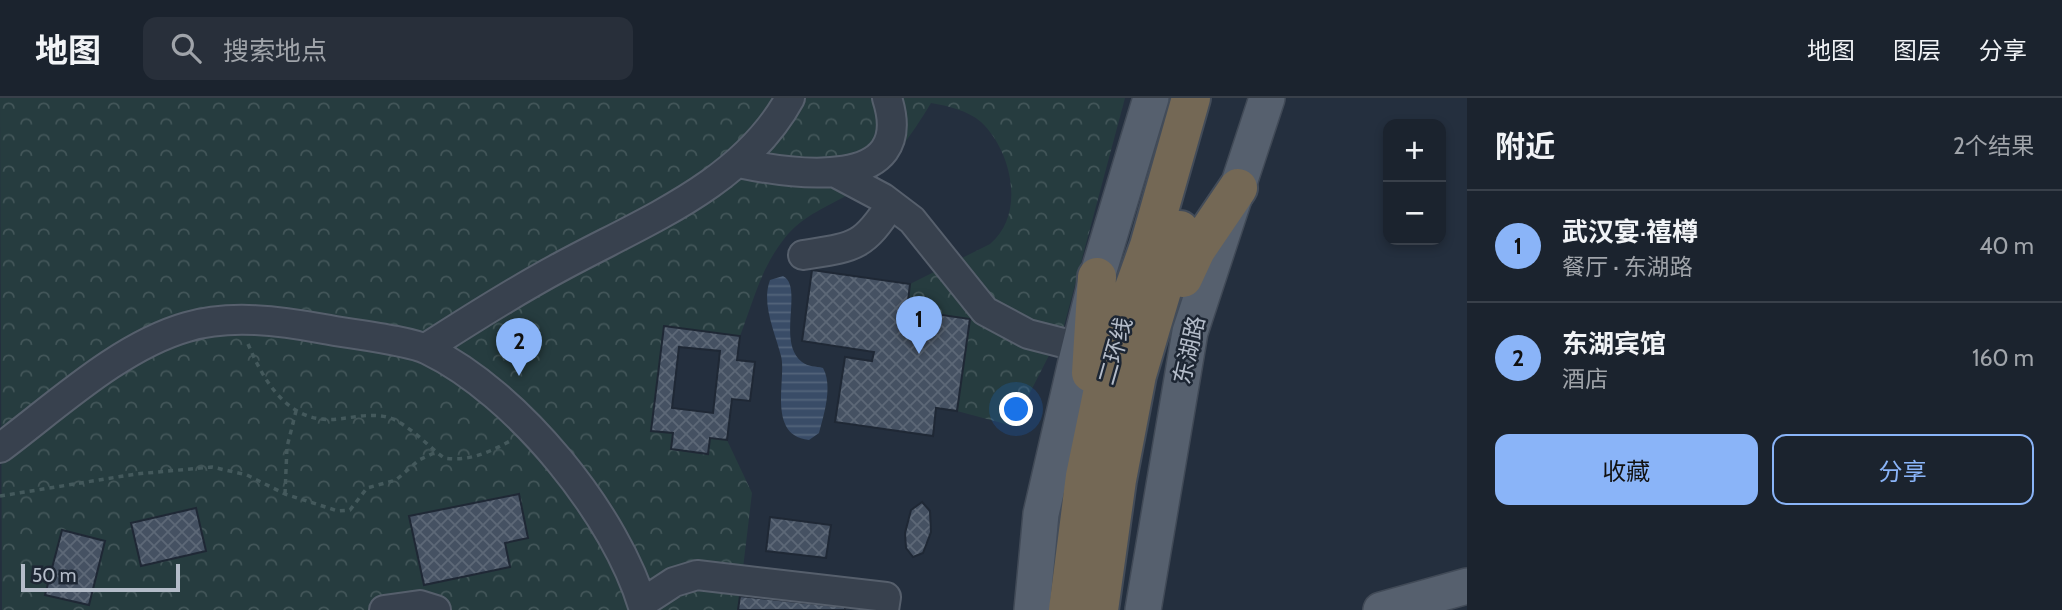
<!DOCTYPE html>
<html lang="zh">
<head>
<meta charset="utf-8">
<style>
	:root { --surface:#1b232e; --page:#282f3a; --text:#f1f3f6; --muted:#a0a4aa; --line:#39404a; --accent:#8ab4f8 }
	body { margin:0; font-family:Cabin,"Noto Sans SC",sans-serif; background:var(--page); color:var(--text) }
	.controls { position:absolute; right:21px; top:21px; display:grid; overflow:hidden; border-radius:14px; box-shadow:0 4px 10px #0003 }
	.controls button { width:63px; height:63px; display:grid; place-items:center; padding:0; border:0; border-bottom:2px solid var(--line); background:var(--surface); color:var(--text); font:35px sans-serif }
	.scale { position:absolute; left:21px; bottom:18px; width:159px; box-sizing:border-box; padding-left:7px; border:4px solid #b4bcc9; border-top:0; font-size:19px; line-height:24px; white-space:nowrap; color:#b4bcc9; -webkit-text-stroke:5px #1d2633; paint-order:stroke }
	.you { position:absolute; left:1017px; top:312px; width:24px; height:24px; margin:-18px; border:5px solid #fff; border-radius:50%; background:#1a73e8; box-shadow:0 0 0 10px #1a73e833 }
	.badge { display:grid; place-items:center; width:46px; height:46px; border-radius:50%; background:var(--accent); color:#111; font-size:23px; font-weight:700 }
	.pin { position:absolute; translate:-50% -58px; filter:drop-shadow(0 2px 4px #0008) }
	.pin::after { content:''; position:absolute; top:37px; width:24px; height:21px; background:inherit; clip-path:polygon(0 0,100% 0,50% 100%) }
	.list { margin:0; padding:0; list-style:none }
	h2 { display:flex; justify-content:space-between; align-items:center; height:91px; margin:0; padding:0 28px; font-size:30px }
	h2 small { font-size:23px; font-weight:400; color:var(--muted) }
	.list li { display:grid; grid-template-columns:46px 1fr auto; gap:21px; align-items:center; box-sizing:border-box; height:112px; padding:0 28px; border-top:2px solid var(--line) }
	.list b { display:block; font-size:26px; white-space:nowrap }
	.list p { margin:0; font-size:23px; white-space:nowrap; color:var(--muted) }
	.list em { font-size:23px; font-style:normal; color:var(--muted) }
	.actions { display:flex; gap:14px; padding:21px 28px }
	.actions a { flex:1; padding:16px 0; border:2px solid var(--accent); border-radius:14px; text-align:center; font-size:24px; color:var(--accent) }
	.actions .main { background:var(--accent); color:#111 }
	.icon { flex:none; width:38px; height:38px; fill:none; stroke:currentColor; stroke-width:2; stroke-linecap:round; stroke-linejoin:round }
	.map { position:relative; flex:none; width:1467px; height:512px; overflow:hidden }
	header { display:flex; align-items:center; gap:42px; box-sizing:border-box; height:98px; padding:0 35px; background:var(--surface); border-bottom:2px solid var(--line) }
	header strong { font-size:33px }
	nav { display:flex; gap:38px; margin-inline-start:auto; font-size:24px }
	.search { width:490px; height:63px; background:var(--page); display:flex; align-items:center; gap:18px; box-sizing:border-box; padding:0 24px; border-radius:14px; color:var(--muted); font-size:26px }
	main { display:flex }
	aside { flex:1; background:var(--surface) }
	.map>svg:first-child { display:block }
	.forest { fill:url(#forest-crowns) }
	.water { fill:url(#water-rules) }
	.building { fill:url(#building-cross-hatch); stroke:#1f2835; stroke-width:2; fill-rule:evenodd }
	.lines { fill:none; stroke-linecap:round; stroke-linejoin:round }
	.minor-casing { stroke:#565f6c; stroke-width:32 }
	.major-casing { stroke:#414a57; stroke-width:38 }
	.highway-casing { stroke:#434c59; stroke-width:42 }
	.path { stroke:#44595c; stroke-width:3.5; stroke-dasharray:5 5; stroke-linecap:butt }
	.minor { stroke:#38414e; stroke-width:28 }
	.major { stroke:#56606e; stroke-width:35 }
	.highway { stroke:#746855; stroke-width:38 }
	.labels { text-anchor:middle; stroke-width:5; stroke-linejoin:round; paint-order:stroke }
	.street-label { font-size:23px; fill:#b4bcc9; stroke:#1d2633 }
</style>
</head>
<body>
<header>
<strong>地图</strong>
<div class="search"><svg class="icon" aria-label="search" viewBox="0 0 24 24"><circle cx="10" cy="10" r="6"/><path d="M15 15l6 6"/></svg>搜索地点</div>
<nav><a>地图</a><a>图层</a><a>分享</a></nav>
</header>
<main>
<div class="map">
<svg width="1467" height="512" viewBox="0 0 1467 512">
	<defs>
		<pattern id="forest-crowns" width="20" height="18" patternUnits="userSpaceOnUse" patternTransform="scale(1.75)"><rect width="20" height="18" fill="#263c3f"/><path d="M2 6a3 3 0 1 1 6 0M12 15a3 3 0 1 1 6 0" fill="none" stroke="#435659"/></pattern>
		<pattern id="water-rules" width="6" height="5" patternUnits="userSpaceOnUse" patternTransform="scale(1.75)"><rect width="6" height="5" fill="#394c67"/><path d="M0 2.5h6" fill="none" stroke="#53647b"/></pattern>
		<pattern id="building-cross-hatch" width="8" height="8" patternUnits="userSpaceOnUse" patternTransform="scale(1.75)"><rect width="8" height="8" fill="#455162"/><path d="M0 0l8 8M0 8l8-8" fill="none" stroke="#5d6877"/></pattern>
	</defs>
	<rect width="100%" height="100%" fill="#242f3e"/>
	<path class="forest" d="M 0,0 L 1125,0 L 1064,228 L 1013,328 L 957,313 L 970,221 L 907,212 L 910,186 L 990,146 C 1026,116 1012,53 981,24 C 967,12 948,8 931,5 C 911,38 888,72 854,93 C 830,108 802,117 784,141 C 761,170 753,204 740,238 L 664,229 L 651,332 L 673,335 L 672,352 L 708,356 L 710,340 L 727,342 L 752,395 L 738,512 L 2,512 Z"/>
	<path class="water" d="M 783,178 C 804,189 776,244 802,264 C 808,269 816,268 823,270 C 833,288 824,316 819,335 L 809,342 C 766,338 787,280 781,258 C 775,234 761,206 770,182 Z"/>
	<path class="building" d="M 812,172 L 910,186 L 907,212 L 970,221 L 957,313 L 936,310 L 933,338 L 835,324 L 845,259 L 872,263 L 874,254 L 802,243 Z
		M 664,228 L 740,238 L 737,262 L 755,264 L 750,303 L 732,301 L 727,342 L 710,340 L 708,356 L 671,351 L 673,335 L 651,333 ZM 679,249 L 720,253 L 713,315 L 672,310 Z
		M 519,396 L 528,440 L 505,445 L 510,469 L 424,487 L 409,418 Z
		M 922,404 L 930,413 L 931,434 L 923,455 L 913,459 L 906,450 L 905,435 L 911,412 Z
		M 196,410 L 206,453 L 141,468 L 131,425 Z
		M 770,419 L 831,427 L 826,460 L 766,453 Z
		M 62,432 L 105,443 L 89,507 L 45,497 Z
		M 740,498 L 845,509 L 845,512 L 738,512 Z"/>
	<g class="lines">
		<g class="minor-casing">
			<path id="minor" d="M 739,65 C 791,76 918,96 887,0
				M 836,75 L 883,100 L 912,122 L 985,213 L 1028,236 L 1079,249
				M 803,157 C 854,149 863,150 891,106
				M 426,250 C 471,221 515,193 562,168 C 645,123 743,86 790,0
				M 0,350 C 55,309 120,248 187,229 C 230,216 281,223 324,231 C 349,236 408,242 428,252 C 517,295 617,417 644,512
				M 642,505 L 674,484 L 697,477 L 886,499 L 884,512
				M 384,512 L 420,507 L 436,512"/>
		</g>
		<g class="major-casing">
			<path id="major" d="M 1032,512 L 1041,416 L 1076,264 L 1097,179 L 1151,0
				M 1143,512 L 1190,234 L 1267,0
				M 1381,512 L 1467,488"/>
		</g>
		<g class="highway-casing">
			<path id="highway" d="M 1183,180 L 1196,152 L 1238,90
				M 1091,275 L 1097,179
				M 1068,512 L 1085,378 L 1110,257 L 1149,148 L 1191,0
				M 1099,512 L 1117,382 L 1137,277 L 1180,132"/>
		</g>
		<path class="path" d="M 248,246 C 265,286 290,327 339,321 C 356,319 376,314 393,321 C 412,330 427,347 444,360 C 468,364 490,354 510,343
			M 285,396 L 287,349 L 296,313
			M 0,398 L 136,376 L 212,369 L 247,377 L 285,396 L 338,413 L 350,412 L 367,390 L 396,382 L 419,362 L 436,354"/>
		<use href="#minor" class="minor"/>
		<use href="#major" class="major"/>
		<use href="#highway" class="highway"/>
	</g>
	<g class="labels">
		<g class="street-label">
			<text transform="translate(1189 252) rotate(-77)" y="8">东湖路</text>
			<text transform="translate(1115 253) rotate(-74)" y="8">二环线</text>
		</g>
	</g>
</svg>
<div class="controls">
<button>+</button>
<button>−</button>
</div>
<div class="scale">50 m</div>
<div class="you"></div>
<div class="pin badge" style="left:919px;top:256px">1</div>
<div class="pin badge" style="left:519px;top:278px">2</div>
</div>
<aside>
<h2>附近<small>2个结果</small></h2>
<ul class="list">
<li><span class="badge">1</span><div><b>武汉宴·禧樽</b><p>餐厅 · 东湖路</p></div><em>40 m</em></li>
<li><span class="badge">2</span><div><b>东湖宾馆</b><p>酒店</p></div><em>160 m</em></li>
</ul>
<div class="actions"><a class="main">收藏</a><a>分享</a></div>
</aside>
</main>
</body>
</html>
